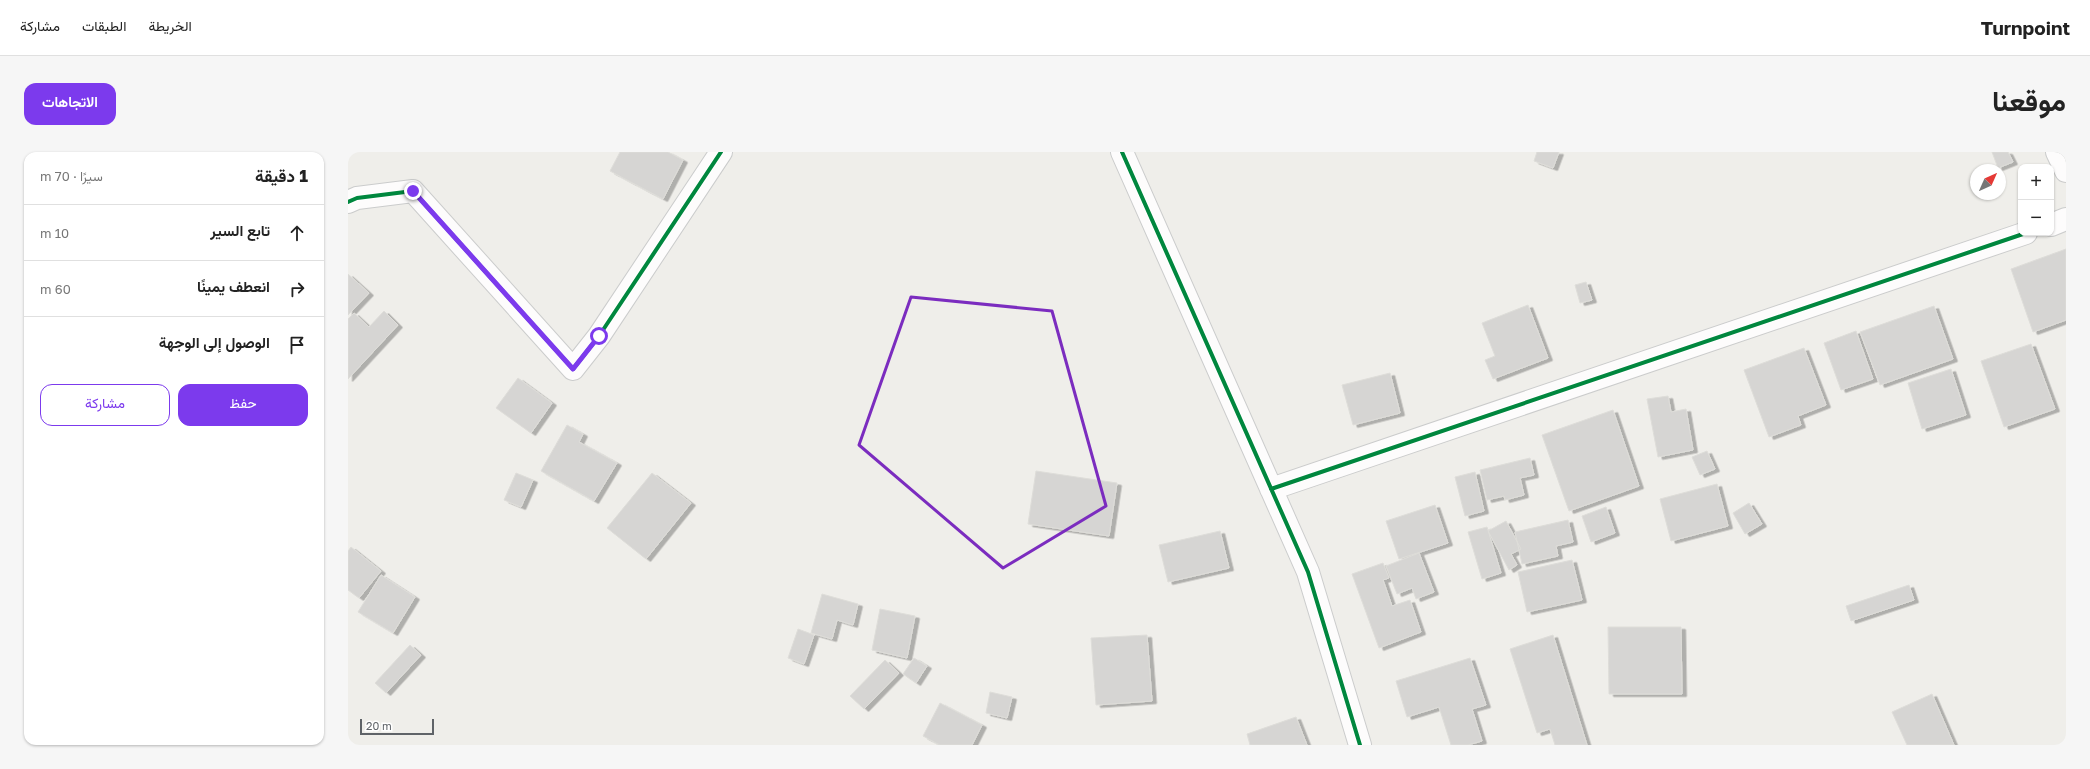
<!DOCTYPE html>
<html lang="ar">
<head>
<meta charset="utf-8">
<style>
	:root { --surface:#fff; --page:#f6f6f6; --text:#222; --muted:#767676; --line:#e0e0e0; --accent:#7c3aed }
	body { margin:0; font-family:"Golos Text",Vazirmatn,sans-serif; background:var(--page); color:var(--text); direction:rtl }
	.controls { position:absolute; right:12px; top:12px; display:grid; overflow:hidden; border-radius:8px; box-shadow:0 1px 3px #0004 }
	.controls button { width:36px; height:36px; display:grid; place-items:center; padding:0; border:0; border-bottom:1px solid var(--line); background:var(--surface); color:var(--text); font:20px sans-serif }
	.compass { position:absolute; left:1622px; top:12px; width:36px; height:36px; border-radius:50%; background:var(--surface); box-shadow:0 1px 3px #0004; rotate:45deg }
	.scale { position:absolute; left:12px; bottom:10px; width:74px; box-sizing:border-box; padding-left:4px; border:2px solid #5f6368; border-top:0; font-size:11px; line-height:14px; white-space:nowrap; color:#5f6368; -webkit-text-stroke:3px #fff; paint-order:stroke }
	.stop { position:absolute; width:12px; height:12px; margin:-9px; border:3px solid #7c3aed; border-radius:50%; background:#fff }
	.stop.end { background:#7c3aed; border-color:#fff; box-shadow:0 1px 4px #0008 }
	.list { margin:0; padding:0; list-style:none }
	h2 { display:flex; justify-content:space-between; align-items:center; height:52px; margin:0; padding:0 16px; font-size:17px }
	h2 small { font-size:13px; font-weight:400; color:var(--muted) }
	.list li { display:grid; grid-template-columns:26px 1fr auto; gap:12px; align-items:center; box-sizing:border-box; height:56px; padding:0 16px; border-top:1px solid var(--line) }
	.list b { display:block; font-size:15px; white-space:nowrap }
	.list em { font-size:13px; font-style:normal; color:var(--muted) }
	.actions { display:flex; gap:8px; padding:12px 16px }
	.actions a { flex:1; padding:9px 0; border:1px solid var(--accent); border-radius:12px; text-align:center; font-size:14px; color:var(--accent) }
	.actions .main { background:var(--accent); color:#fff }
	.icon { flex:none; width:22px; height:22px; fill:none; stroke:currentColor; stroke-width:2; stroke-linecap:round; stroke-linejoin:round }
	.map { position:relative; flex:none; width:1718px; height:593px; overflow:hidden; direction:ltr; border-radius:12px }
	header { display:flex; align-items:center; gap:24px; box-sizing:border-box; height:56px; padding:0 20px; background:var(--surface); border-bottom:1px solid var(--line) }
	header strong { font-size:19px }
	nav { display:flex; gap:22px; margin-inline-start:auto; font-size:14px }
	.intro { display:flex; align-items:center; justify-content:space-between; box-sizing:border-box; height:96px; padding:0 24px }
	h1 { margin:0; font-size:28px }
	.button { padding:10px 18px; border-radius:12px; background:var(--accent); color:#fff; font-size:14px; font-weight:700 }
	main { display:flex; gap:24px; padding:0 24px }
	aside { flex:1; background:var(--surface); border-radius:12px; box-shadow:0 1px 3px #0004 }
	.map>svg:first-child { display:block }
	.building { fill:#d6d5d3; stroke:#deddd9; filter:url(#shadow) }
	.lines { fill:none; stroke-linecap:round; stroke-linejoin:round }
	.minor-casing { stroke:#cbcccc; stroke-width:24 }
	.minor { stroke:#fdfcfc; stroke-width:22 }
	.cycleway-casing { stroke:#fff; stroke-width:6 }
	.cycleway { stroke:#00873e; stroke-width:4 }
	.route { stroke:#7c3aed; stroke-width:5 }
	.marked { fill:none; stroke:#7b2cbf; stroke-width:3; stroke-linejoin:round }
</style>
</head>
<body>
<header>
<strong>Turnpoint</strong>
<nav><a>الخريطة</a><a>الطبقات</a><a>مشاركة</a></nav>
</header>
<div class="intro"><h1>موقعنا</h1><a class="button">الاتجاهات</a></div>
<main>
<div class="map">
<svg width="1718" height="593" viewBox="0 0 1718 593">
	<defs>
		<filter id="shadow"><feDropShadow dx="4.5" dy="2.5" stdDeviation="0" flood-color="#0004"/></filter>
	</defs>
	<rect width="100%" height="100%" fill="#efeeea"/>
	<path class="building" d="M 272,0 L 320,0 L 335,8 L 315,47 L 262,19 Z
		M 1189,0 L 1211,0 L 1205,16 L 1186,9 Z
		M 1644,0 L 1660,0 L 1665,10 L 1650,16 Z
		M 1718,97 L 1718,168 L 1685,180 L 1663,117 Z
		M 0,122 L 21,141 L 0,163 Z
		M 1238,130 L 1244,148 L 1232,151 L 1227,133 Z
		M 1180,153 L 1200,206 L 1145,227 L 1137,208 L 1147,204 L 1134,171 Z
		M 1586,154 L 1605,207 L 1532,233 L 1512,180 Z
		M 36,159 L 50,173 L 0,227 L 0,167 L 6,161 L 21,175 Z
		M 1508,179 L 1525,227 L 1493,238 L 1476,191 Z
		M 1683,192 L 1707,257 L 1656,275 L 1633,209 Z
		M 1456,196 L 1478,253 L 1450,264 L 1453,273 L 1421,285 L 1396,218 Z
		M 1603,217 L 1618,263 L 1574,277 L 1560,231 Z
		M 1042,221 L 1052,261 L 1005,273 L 994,233 Z
		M 170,226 L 204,251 L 183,281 L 148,256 Z
		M 1320,244 L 1323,260 L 1338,257 L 1345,298 L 1310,305 L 1299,247 Z
		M 1265,258 L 1291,334 L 1221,359 L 1194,283 Z
		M 219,273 L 235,282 L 231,290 L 269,311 L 246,349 L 193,319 Z
		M 1359,299 L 1367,317 L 1352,323 L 1344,305 Z
		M 1182,306 L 1186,323 L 1172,326 L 1176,343 L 1157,348 L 1156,344 L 1139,348 L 1132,318 Z
		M 688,319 L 769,331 L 761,384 L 680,372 Z
		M 1127,320 L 1136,359 L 1117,364 L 1107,325 Z
		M 168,321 L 185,328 L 173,355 L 156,348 Z
		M 304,321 L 343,351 L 298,407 L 259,376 Z
		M 1369,332 L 1380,374 L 1323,389 L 1312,347 Z
		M 1401,351 L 1414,372 L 1397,382 L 1385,361 Z
		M 1087,353 L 1100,391 L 1051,407 L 1038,369 Z
		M 1258,355 L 1267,381 L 1243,390 L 1234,364 Z
		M 1220,368 L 1225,390 L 1208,394 L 1210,404 L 1174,412 L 1167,380 Z
		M 1158,369 L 1173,397 L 1163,402 L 1169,413 L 1161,418 L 1140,379 Z
		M 1139,375 L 1153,421 L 1134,427 L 1120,380 Z
		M 872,379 L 881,416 L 820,430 L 811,393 Z
		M 3,395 L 33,419 L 11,446 L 0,438 L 0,399 Z
		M 1071,401 L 1086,440 L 1068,447 L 1064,436 L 1049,442 L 1038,414 Z
		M 1224,408 L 1234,448 L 1179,460 L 1170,420 Z
		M 1035,411 L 1041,426 L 1035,428 L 1044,454 L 1062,448 L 1073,480 L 1031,496 L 1004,422 Z
		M 33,423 L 67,445 L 45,481 L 10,460 Z
		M 1561,433 L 1566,448 L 1503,469 L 1498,454 Z
		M 474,442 L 510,452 L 505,473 L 489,468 L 484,487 L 463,481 Z
		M 532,457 L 567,464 L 559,506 L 524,498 Z
		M 1260,475 L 1333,475 L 1334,542 L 1261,542 Z
		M 450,477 L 466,483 L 456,512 L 440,506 Z
		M 799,483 L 804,549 L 748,553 L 743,486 Z
		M 1205,483 L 1239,593 L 1207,593 L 1202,577 L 1189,581 L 1162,497 Z
		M 62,493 L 73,503 L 38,541 L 27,531 Z
		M 566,506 L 579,514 L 568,531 L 555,522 Z
		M 1122,506 L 1138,553 L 1124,557 L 1134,589 L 1120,593 L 1103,593 L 1091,555 L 1059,565 L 1048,529 Z
		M 537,508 L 551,521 L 516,557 L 502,544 Z
		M 642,540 L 664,545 L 659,566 L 638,561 Z
		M 1584,542 L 1606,593 L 1559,593 L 1544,560 Z
		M 592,551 L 634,573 L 624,593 L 592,593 L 575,584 Z
		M 948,565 L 959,593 L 902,593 L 899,582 Z"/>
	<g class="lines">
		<g class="minor-casing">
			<path id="minor" d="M 774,0 L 960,420 L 1012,593
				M 1709,0 L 1718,19
				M 0,50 L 9,46 L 65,39 L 225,217 L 251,184 L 373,0
				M 1703,73 L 1718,67
				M 923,337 L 1678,81"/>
		</g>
		<use href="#minor" class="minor"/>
		<g class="cycleway-casing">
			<path id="cycleway" d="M 774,0 L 960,420 L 1012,593
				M 0,50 L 9,46 L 65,39 L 225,217 L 251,184 L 373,0
				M 923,337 L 1678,81"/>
		</g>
		<use href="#cycleway" class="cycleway"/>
	</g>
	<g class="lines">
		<path class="route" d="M 65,39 L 225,217 L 251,184"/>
	</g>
	<path class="marked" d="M 563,145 L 704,159 L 758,354 L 655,416 L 511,293 Z"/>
</svg>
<div class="controls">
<button>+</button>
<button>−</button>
</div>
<svg class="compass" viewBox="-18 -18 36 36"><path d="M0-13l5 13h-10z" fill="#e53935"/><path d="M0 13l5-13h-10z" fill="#767676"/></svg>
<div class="scale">20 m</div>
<div class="stop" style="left:251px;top:184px"></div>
<div class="stop end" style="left:65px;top:39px"></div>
</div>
<aside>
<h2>1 دقيقة<small>سيرًا · 70 m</small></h2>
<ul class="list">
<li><svg class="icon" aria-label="ahead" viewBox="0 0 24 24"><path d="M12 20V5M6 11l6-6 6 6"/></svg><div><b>تابع السير</b></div><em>10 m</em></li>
<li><svg class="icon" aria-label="right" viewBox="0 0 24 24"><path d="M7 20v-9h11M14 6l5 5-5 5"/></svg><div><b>انعطف يمينًا</b></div><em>60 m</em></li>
<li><svg class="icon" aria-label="arrive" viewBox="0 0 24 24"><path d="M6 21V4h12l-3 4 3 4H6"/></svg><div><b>الوصول إلى الوجهة</b></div></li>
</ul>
<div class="actions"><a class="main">حفظ</a><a>مشاركة</a></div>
</aside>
</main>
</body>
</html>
